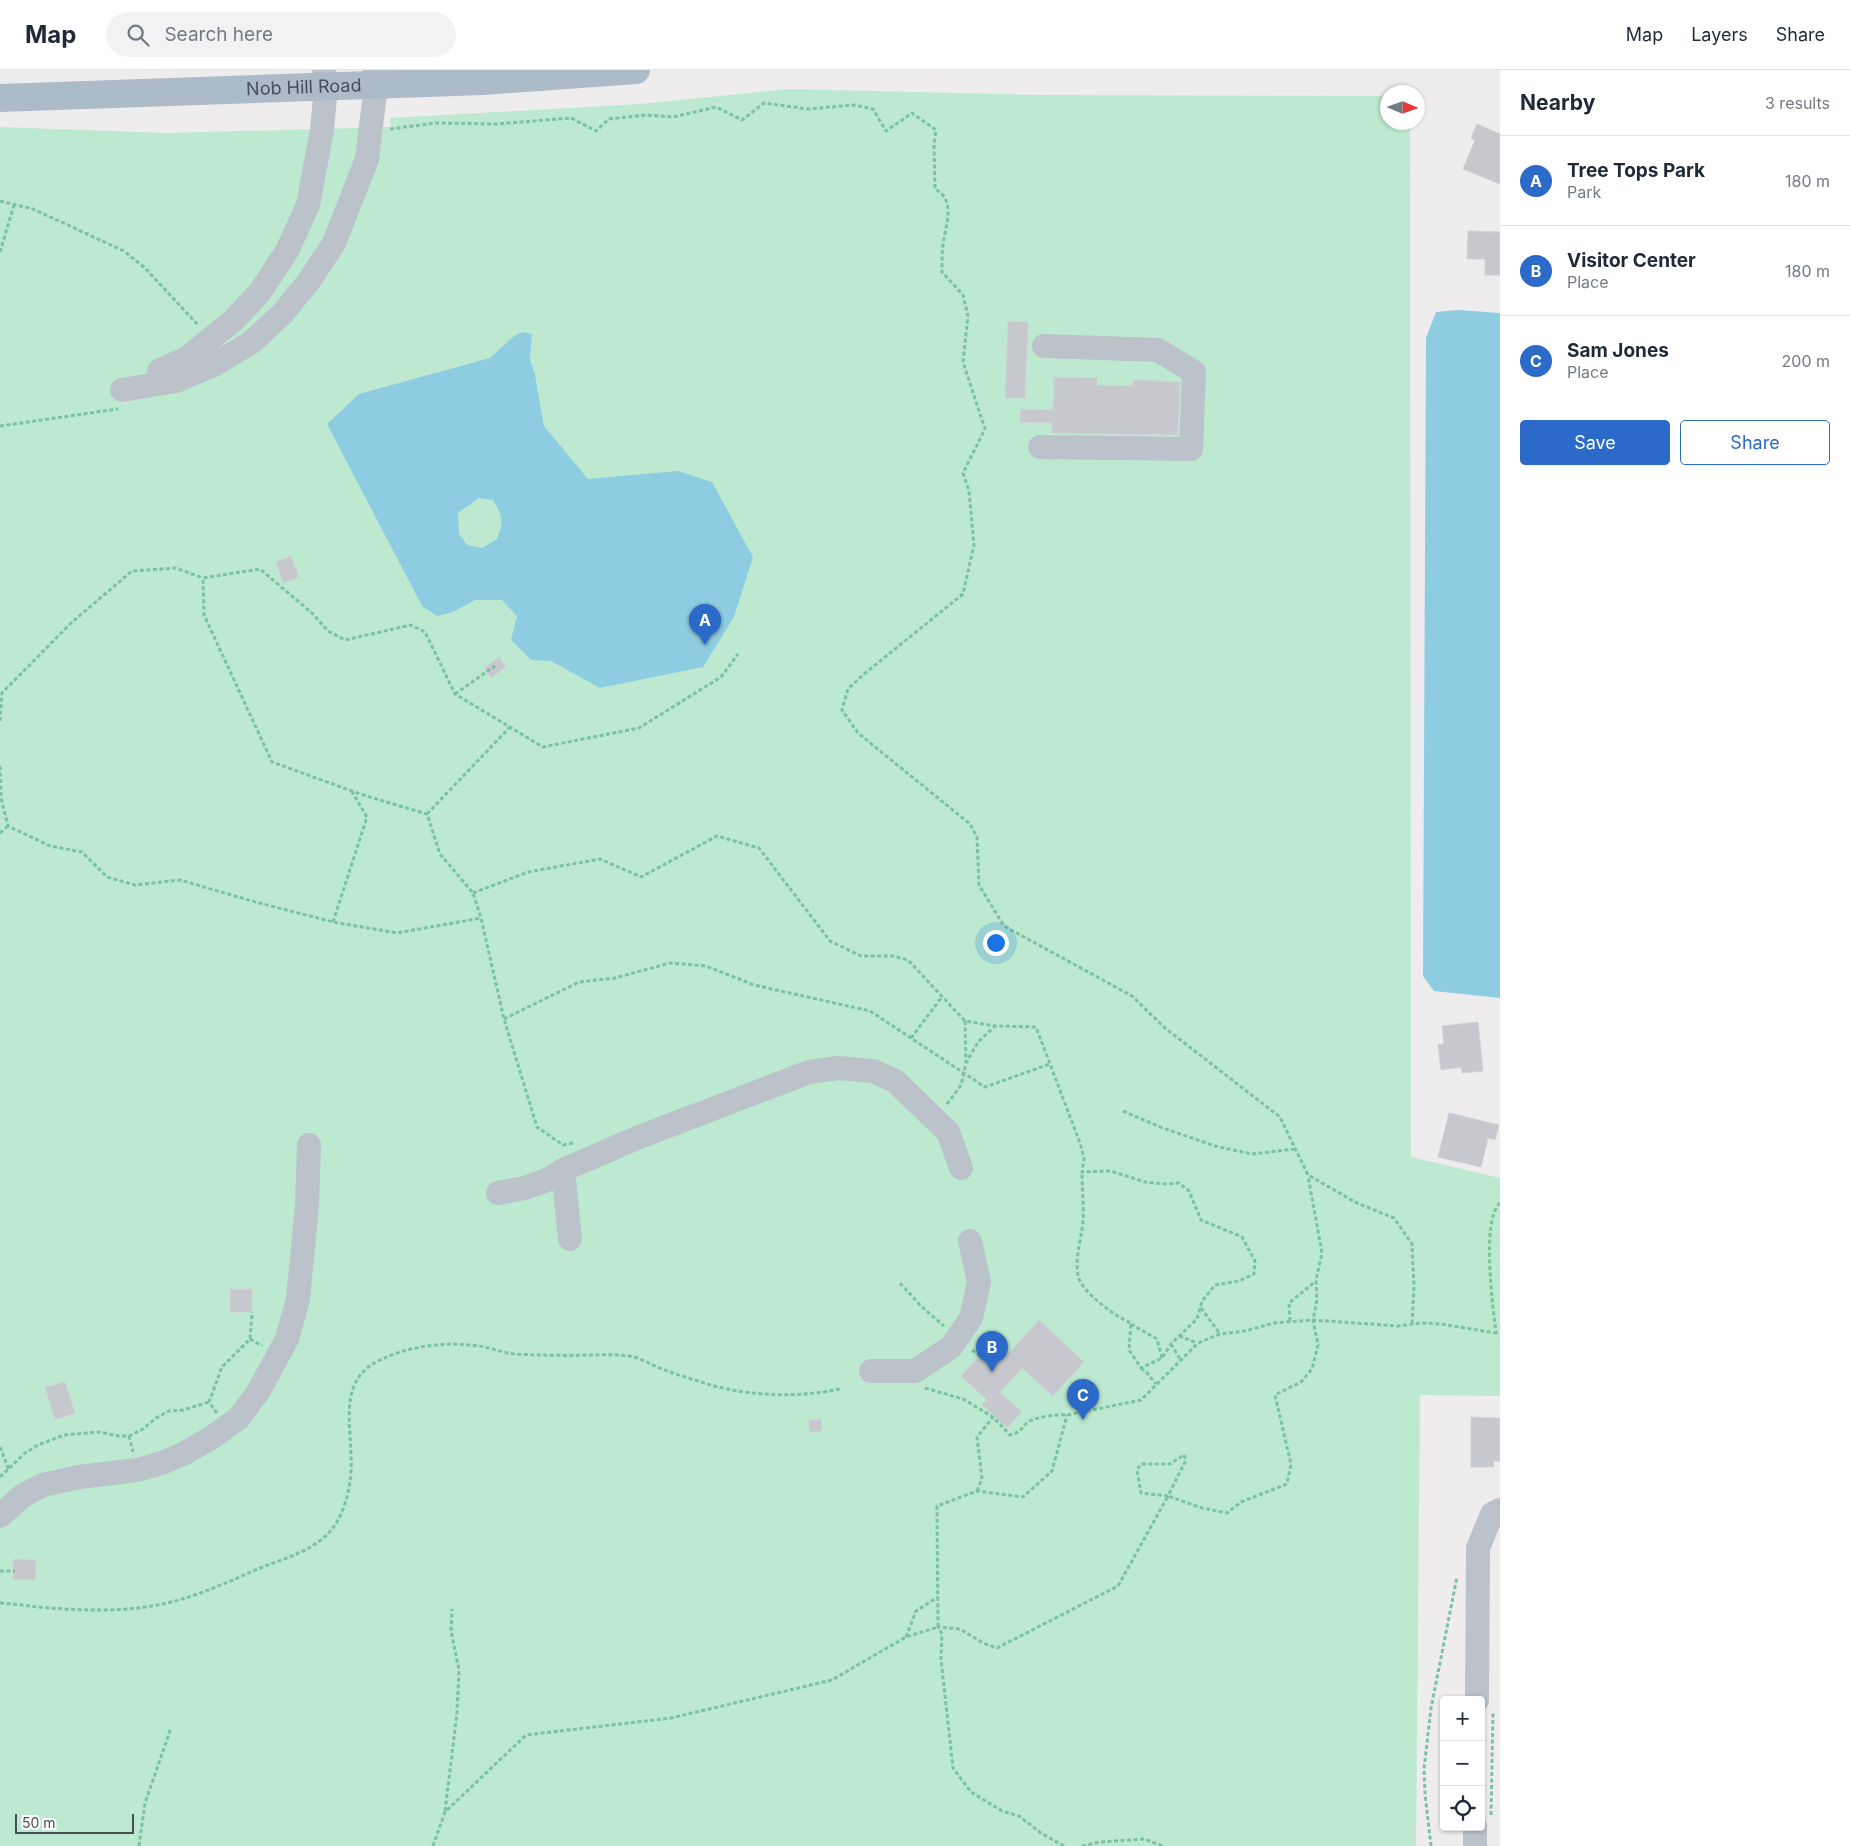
<!DOCTYPE html>
<html lang="en">
<head>
<meta charset="utf-8">
<style>
	:root { --surface:#fff; --page:#f2f2f3; --text:#1f2937; --muted:#747a83; --line:#e0e1e3; --accent:#2b6ac9 }
	body { margin:0; font-family:Inter,sans-serif; background:var(--page); color:var(--text) }
	.controls { position:absolute; right:15px; bottom:15px; display:grid; overflow:hidden; border-radius:5px; box-shadow:0 1px 4px #0004 }
	.controls button { width:45px; height:45px; display:grid; place-items:center; padding:0; border:0; border-bottom:1px solid var(--line); background:var(--surface); color:var(--text); font:25px sans-serif }
	.compass { position:absolute; left:1380px; top:15px; width:45px; height:45px; border-radius:50%; background:var(--surface); box-shadow:0 1px 4px #0004; rotate:92deg }
	.scale { position:absolute; left:15px; bottom:12px; width:119px; box-sizing:border-box; padding-left:5px; border:2px solid #464e57; border-top:0; font-size:14px; line-height:18px; white-space:nowrap; color:#464e57; -webkit-text-stroke:4px #fff; paint-order:stroke }
	.you { position:absolute; left:995px; top:872px; width:18px; height:18px; margin:-12px; border:4px solid #fff; border-radius:50%; background:#1a73e8; box-shadow:0 0 0 8px #1a73e833 }
	.badge { display:grid; place-items:center; width:32px; height:32px; border-radius:50%; background:var(--accent); color:#fff; font-size:16px; font-weight:700 }
	.pin { position:absolute; translate:-50% -41px; filter:drop-shadow(0 1px 2px #0008) }
	.pin::after { content:''; position:absolute; top:26px; width:18px; height:15px; background:inherit; clip-path:polygon(0 0,100% 0,50% 100%) }
	.list { margin:0; padding:0; list-style:none }
	h2 { display:flex; justify-content:space-between; align-items:center; height:65px; margin:0; padding:0 20px; font-size:21px }
	h2 small { font-size:16px; font-weight:400; color:var(--muted) }
	.list li { display:grid; grid-template-columns:32px 1fr auto; gap:15px; align-items:center; box-sizing:border-box; height:90px; padding:0 20px; border-top:1px solid var(--line) }
	.list b { display:block; font-size:19px; white-space:nowrap }
	.list p { margin:0; font-size:16px; white-space:nowrap; color:var(--muted) }
	.list em { font-size:16px; font-style:normal; color:var(--muted) }
	.actions { display:flex; gap:10px; padding:15px 20px }
	.actions a { flex:1; padding:11px 0; border:1px solid var(--accent); border-radius:5px; text-align:center; font-size:18px; color:var(--accent) }
	.actions .main { background:var(--accent); color:#fff }
	.icon { flex:none; width:28px; height:28px; fill:none; stroke:currentColor; stroke-width:2; stroke-linecap:round; stroke-linejoin:round }
	.map { position:relative; flex:none; width:1500px; height:1776px; overflow:hidden }
	header { display:flex; align-items:center; gap:30px; box-sizing:border-box; height:70px; padding:0 25px; background:var(--surface); border-bottom:1px solid var(--line) }
	header strong { font-size:24px }
	nav { display:flex; gap:28px; margin-inline-start:auto; font-size:18px }
	.search { width:350px; height:45px; background:var(--page); display:flex; align-items:center; gap:12px; box-sizing:border-box; padding:0 18px; border-radius:28px; color:var(--muted); font-size:19px }
	main { display:flex }
	aside { flex:1; background:var(--surface) }
	.map>svg:first-child { display:block }
	.green { fill:#bde9d0 }
	.water { fill:#8ecde1; fill-rule:evenodd }
	.building { fill:#c7c8ce; stroke:#d0d2d7 }
	.lines { fill:none; stroke-linecap:round; stroke-linejoin:round }
	.path { stroke:#79c3a1; stroke-width:3; stroke-dasharray:4 2.5; stroke-linecap:butt }
	.minor { stroke:#bbc2ca; stroke-width:24 }
	.major { stroke:#adbac8; stroke-width:28 }
	.labels { text-anchor:middle; stroke-width:4; stroke-linejoin:round; paint-order:stroke }
	.street-label { font-size:18px; fill:#464e57; stroke:#fff }
</style>
</head>
<body>
<header>
<strong>Map</strong>
<div class="search"><svg class="icon" aria-label="search" viewBox="0 0 24 24"><circle cx="10" cy="10" r="6"/><path d="M15 15l6 6"/></svg>Search here</div>
<nav><a>Map</a><a>Layers</a><a>Share</a></nav>
</header>
<main>
<div class="map">
<svg width="1500" height="1776" viewBox="0 0 1500 1776">
	<rect width="100%" height="100%" fill="#eeecec"/>
	<path class="green" d="M 789,19 L 1036,25 L 1387,26 L 1388,52 L 1410,53 L 1411,1087 L 1500,1108 L 1500,1326 L 1420,1325 L 1416,1776 L 0,1776 L 0,57 L 167,63 L 391,57 L 390,48 L 640,34 Z"/>
	<path class="water" d="M 1458,240 L 1500,243 L 1500,928 L 1434,921 L 1423,906 L 1426,268 L 1436,242 Z
		M 522,262 L 532,264 L 530,289 L 535,305 L 544,356 L 588,409 L 678,401 L 712,412 L 753,487 L 734,547 L 703,597 L 600,618 L 551,591 L 531,590 L 511,570 L 517,546 L 502,530 L 475,530 L 453,542 L 437,546 L 422,536 L 327,354 L 359,324 L 490,288 L 513,267 ZM 479,428 L 493,430 C 503,446 504,451 497,469 L 482,478 L 467,475 L 459,464 L 458,443 Z"/>
	<path class="building" d="M 1477,54 L 1500,64 L 1500,114 L 1463,99 L 1475,70 L 1471,68 Z
		M 1468,161 L 1500,162 L 1500,205 L 1485,205 L 1485,189 L 1467,189 Z
		M 1008,251 L 1028,252 L 1025,328 L 1005,328 Z
		M 1054,307 L 1097,308 L 1097,315 L 1133,316 L 1133,310 L 1180,312 L 1178,365 L 1052,363 L 1052,353 L 1020,352 L 1021,339 L 1053,340 Z
		M 291,486 L 299,507 L 283,513 L 276,492 Z
		M 499,587 L 506,597 L 491,608 L 484,598 Z
		M 1478,952 L 1483,1001 L 1462,1003 L 1461,997 L 1441,1000 L 1438,975 L 1444,974 L 1442,956 Z
		M 1449,1043 L 1499,1055 L 1495,1070 L 1488,1068 L 1481,1097 L 1438,1087 Z
		M 230,1219 L 252,1219 L 252,1242 L 230,1242 Z
		M 1039,1250 L 1084,1292 L 1053,1326 L 1022,1298 L 1000,1322 L 1022,1342 L 1007,1358 L 982,1335 L 987,1330 L 961,1306 L 994,1270 L 1009,1283 Z
		M 65,1312 L 75,1343 L 55,1350 L 45,1317 Z
		M 1471,1347 L 1500,1348 L 1500,1391 L 1493,1391 L 1494,1397 L 1471,1397 Z
		M 821,1349 L 822,1361 L 809,1362 L 809,1350 Z
		M 13,1489 L 36,1490 L 35,1510 L 13,1509 Z"/>
	<g class="lines">
		<path class="path" d="M 390,59 L 437,53 L 497,54 L 571,48 L 596,61 L 609,49 L 646,45 L 673,47 L 716,37 L 742,50 L 764,33 L 808,39 L 854,35 L 873,39 L 886,61 L 912,43 L 936,60 L 934,74 L 935,119 C 956,130 946,154 943,174 C 942,183 942,193 942,202 L 963,225 L 968,246 L 963,292 L 985,359 L 963,403 L 969,421 L 974,475 L 963,524 L 864,604 L 848,619 L 842,640 L 858,663 L 970,754 L 977,767 L 979,815 L 1004,856 L 1132,926 L 1165,958 L 1280,1047 L 1308,1105 L 1357,1133 L 1394,1148 L 1412,1174 L 1414,1217 L 1412,1255
			M 0,131 L 33,139 L 124,181 L 145,198 L 198,255
			M 0,182 L 14,135
			M 0,356 L 118,339
			M 455,624 L 495,596
			M 0,651 L 2,623 L 71,553 L 132,501 L 176,498 L 203,508
			M 0,696 L 1,728 L 8,756 L 50,776 L 82,782 L 107,807 L 135,815 L 180,810 L 252,831 L 333,852 L 397,863 L 481,848
			M 427,744 L 510,657
			M 0,763 L 8,756
			M 473,823 L 528,802 L 600,789 L 641,807 L 717,766 L 759,778 L 830,871 L 861,886 L 893,886 L 908,890 L 965,951 L 995,956 L 1036,957 L 1080,1073 L 1084,1088 L 1082,1102 L 1111,1101 L 1145,1112 L 1165,1114 L 1179,1113 L 1189,1121 L 1201,1150 L 1242,1167 L 1255,1191 L 1254,1204 L 1239,1211 L 1215,1215 L 1202,1231 L 1197,1249 L 1171,1274 L 1162,1288 L 1141,1298 L 1129,1280 L 1131,1253 C 1116,1247 1080,1221 1078,1205 C 1075,1187 1081,1170 1083,1152 C 1084,1136 1082,1118 1082,1102
			M 333,852 L 367,747 L 351,720
			M 504,949 L 579,912 L 615,908 L 670,893 L 706,896 L 754,915 L 870,941 L 985,1017 L 1050,994
			M 965,951 L 966,993
			M 911,968 L 942,927
			M 947,1034 L 961,1015 L 966,993 L 978,972 L 995,956
			M 1123,1041 L 1160,1057 L 1215,1076 L 1252,1084 L 1296,1079
			M 573,1073 L 563,1075 L 537,1057 L 504,949 L 481,848 L 473,823 L 440,784 L 427,744 L 366,726 L 272,692 L 204,545 L 203,508 L 260,499 L 312,543 L 328,561 L 345,570 L 411,555 L 425,562 L 455,624 L 543,677 L 639,658 L 721,607 L 738,584
			M 1500,1133 C 1481,1150 1493,1237 1496,1263 L 1500,1264
			M 900,1213 L 921,1236 L 944,1256
			M 1201,1238 L 1220,1264
			M 1290,1251 L 1289,1233 L 1316,1211
			M 1131,1254 L 1157,1269 L 1162,1288
			M 1179,1266 L 1197,1273
			M 250,1269 L 262,1276
			M 1171,1274 L 1180,1289
			M 972,1280 L 980,1286
			M 1141,1298 L 1147,1303 L 1156,1314
			M 925,1318 L 963,1329 L 993,1347 L 1010,1365 C 1022,1362 1020,1359 1028,1352 C 1035,1347 1059,1344 1067,1345 L 1141,1330 L 1198,1273 L 1220,1264 L 1245,1261 L 1274,1253 L 1313,1250 L 1398,1256 L 1422,1253 L 1441,1254 L 1496,1263
			M 217,1343 L 209,1332 L 222,1297 L 250,1269 L 252,1242
			M 129,1366 L 133,1382
			M 0,1377 L 9,1400
			M 1184,1385 L 1186,1390 L 1168,1426 L 1141,1423 L 1137,1400 L 1141,1394 L 1170,1394 Z
			M 0,1407 L 25,1383 L 38,1375 L 64,1365 L 100,1362 L 118,1366 L 129,1366 L 143,1359 L 156,1348 L 169,1341 L 183,1340 L 209,1332
			M 977,1421 L 982,1409 L 977,1367 L 993,1347
			M 0,1501 L 15,1501
			M 0,1533 C 17,1534 33,1537 50,1538 C 90,1541 132,1542 171,1532 C 204,1524 234,1509 265,1496 C 298,1484 331,1474 343,1439 C 350,1421 352,1402 351,1384 C 350,1348 340,1309 380,1290 C 409,1276 446,1271 478,1276 C 488,1277 498,1281 508,1283 C 516,1285 525,1284 533,1285 C 551,1285 570,1286 588,1285 C 602,1285 615,1284 629,1286 C 639,1287 648,1293 657,1297 C 669,1302 682,1306 695,1310 C 740,1326 793,1329 840,1319
			M 906,1567 L 916,1541 L 938,1527
			M 445,1741 L 457,1643 L 459,1600 L 451,1561 L 452,1539
			M 1491,1745 L 1493,1642
			M 139,1776 L 145,1733 L 171,1658
			M 433,1776 L 445,1742 L 526,1665 L 671,1648 L 832,1610 L 906,1567 L 938,1557 L 937,1436 L 977,1421 L 1023,1427 L 1052,1401 L 1067,1345
			M 1064,1776 L 1041,1763 L 1019,1746 L 1002,1741 L 971,1722 L 953,1698 L 941,1589 L 942,1564 L 938,1557 L 960,1559 L 983,1573 L 997,1578 L 1118,1516 L 1168,1426 L 1202,1438 L 1227,1443 L 1241,1432 L 1287,1414 L 1291,1394 L 1275,1325 L 1301,1312 L 1312,1299 L 1318,1275 L 1313,1250 L 1317,1230 L 1316,1210 L 1322,1183 L 1308,1106
			M 1082,1776 L 1100,1772 L 1144,1769 L 1163,1776
			M 1431,1776 L 1425,1724 L 1424,1699 L 1431,1638 L 1457,1507"/>
		<path class="minor" d="M 159,301 L 187,288 L 235,249 L 260,222 L 287,181 L 308,135 L 322,60 L 326,17 L 324,0
			M 122,320 L 176,311 L 214,295 L 252,272 L 282,244 L 309,211 L 334,173 L 367,89 L 376,15 L 375,0
			M 1040,377 L 1191,379 L 1194,302 L 1158,280 L 1044,276
			M 563,1100 L 570,1169
			M 498,1123 L 525,1118 L 547,1110 L 563,1100 L 637,1068 L 809,1002 L 838,998 L 873,1001 L 895,1011 L 948,1062 L 961,1098
			M 871,1301 L 915,1301 L 951,1277 L 971,1248 L 979,1212 L 970,1171
			M 0,1446 L 22,1426 L 43,1415 L 79,1407 L 137,1400 L 162,1393 L 183,1384 L 211,1368 L 239,1348 L 258,1322 L 287,1269 L 298,1229 L 307,1136 L 309,1075
			M 1477,1630 L 1478,1478 L 1492,1444 L 1500,1440
			M 1475,1776 L 1475,1757"/>
		<path class="major" id="s1" d="M 0,28 L 483,11 L 636,0"/>
	</g>
	<g class="labels">
		<g class="street-label">
			<text dy="6" stroke="none"><textPath href="#s1" startOffset="304">Nob Hill Road</textPath></text>
		</g>
	</g>
</svg>
<div class="controls">
<button>+</button>
<button>−</button>
<button><svg class="icon" aria-label="locate" viewBox="0 0 24 24"><circle cx="12" cy="12" r="6"/><path d="M12 2v4M12 18v4M2 12h4M18 12h4"/></svg></button>
</div>
<svg class="compass" viewBox="-18 -18 36 36"><path d="M0-13l5 13h-10z" fill="#e53935"/><path d="M0 13l5-13h-10z" fill="#747a83"/></svg>
<div class="scale">50 m</div>
<div class="you"></div>
<div class="pin badge" style="left:705px;top:575px">A</div>
<div class="pin badge" style="left:992px;top:1302px">B</div>
<div class="pin badge" style="left:1083px;top:1350px">C</div>
</div>
<aside>
<h2>Nearby<small>3 results</small></h2>
<ul class="list">
<li><span class="badge">A</span><div><b>Tree Tops Park</b><p>Park</p></div><em>180 m</em></li>
<li><span class="badge">B</span><div><b>Visitor Center</b><p>Place</p></div><em>180 m</em></li>
<li><span class="badge">C</span><div><b>Sam Jones</b><p>Place</p></div><em>200 m</em></li>
</ul>
<div class="actions"><a class="main">Save</a><a>Share</a></div>
</aside>
</main>
</body>
</html>
